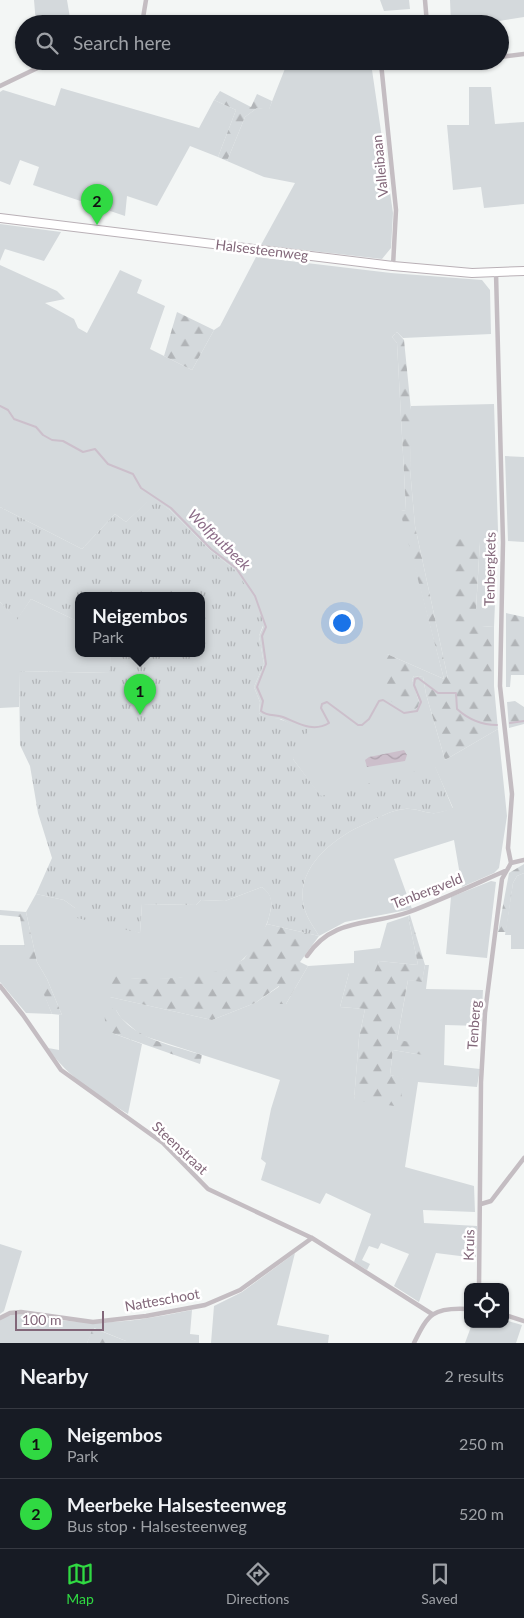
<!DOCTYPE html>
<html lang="en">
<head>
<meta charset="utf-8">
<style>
	:root { --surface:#171b24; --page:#242831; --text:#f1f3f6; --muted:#9ea1a6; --line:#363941; --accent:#30d942 }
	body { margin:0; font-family:Lato,sans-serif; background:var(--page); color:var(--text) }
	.controls { position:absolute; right:15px; bottom:15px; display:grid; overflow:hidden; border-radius:10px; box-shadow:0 1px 4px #0004 }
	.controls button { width:45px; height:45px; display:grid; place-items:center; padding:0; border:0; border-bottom:1px solid var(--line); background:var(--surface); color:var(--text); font:25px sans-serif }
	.scale { position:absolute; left:15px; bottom:12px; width:89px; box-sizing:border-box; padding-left:5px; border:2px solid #826779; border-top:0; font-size:14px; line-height:18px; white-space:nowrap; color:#826779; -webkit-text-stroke:4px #fff; paint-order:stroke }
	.you { position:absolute; left:341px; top:622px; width:18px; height:18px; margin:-12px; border:4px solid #fff; border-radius:50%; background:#1a73e8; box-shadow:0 0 0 8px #1a73e833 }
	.badge { display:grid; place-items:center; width:32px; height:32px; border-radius:50%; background:var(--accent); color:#111; font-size:16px; font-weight:700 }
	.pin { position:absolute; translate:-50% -41px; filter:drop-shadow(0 1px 2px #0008) }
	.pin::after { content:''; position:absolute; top:26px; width:18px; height:15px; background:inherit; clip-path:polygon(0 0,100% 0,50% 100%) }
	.popup { position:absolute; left:75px; top:592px; width:130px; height:65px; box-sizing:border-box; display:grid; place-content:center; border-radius:10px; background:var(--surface); filter:drop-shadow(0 1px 4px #0005); font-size:16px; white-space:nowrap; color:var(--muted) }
	.popup b { font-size:19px; color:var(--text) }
	.popup::after { content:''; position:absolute; left:50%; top:100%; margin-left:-10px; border:10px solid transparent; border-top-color:var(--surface) }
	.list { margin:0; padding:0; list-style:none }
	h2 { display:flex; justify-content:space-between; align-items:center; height:65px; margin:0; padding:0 20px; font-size:21px }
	h2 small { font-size:16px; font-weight:400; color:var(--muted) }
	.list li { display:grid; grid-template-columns:32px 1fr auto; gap:15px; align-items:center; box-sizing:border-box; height:70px; padding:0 20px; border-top:1px solid var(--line) }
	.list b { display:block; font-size:19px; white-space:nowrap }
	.list p { margin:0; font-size:16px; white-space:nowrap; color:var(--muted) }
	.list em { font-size:16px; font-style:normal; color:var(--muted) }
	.icon { flex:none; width:28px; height:28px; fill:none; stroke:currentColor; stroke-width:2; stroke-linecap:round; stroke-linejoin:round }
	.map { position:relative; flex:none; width:524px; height:1343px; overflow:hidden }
	.search { position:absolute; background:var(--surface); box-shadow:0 1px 4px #0004; left:15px; right:15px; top:15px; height:55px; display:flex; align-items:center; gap:12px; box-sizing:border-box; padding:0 18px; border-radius:28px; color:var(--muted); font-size:19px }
	.sheet { height:205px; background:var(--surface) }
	nav { display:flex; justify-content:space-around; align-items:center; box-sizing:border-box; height:70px; border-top:1px solid var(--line); background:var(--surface); font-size:14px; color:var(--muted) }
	nav a { display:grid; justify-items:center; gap:2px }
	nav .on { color:var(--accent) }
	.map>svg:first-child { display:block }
	.green { fill:#d4d9dc }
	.forest { fill:url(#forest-firs) }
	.park { fill:url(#park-tufts) }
	.water { fill:url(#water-waves) }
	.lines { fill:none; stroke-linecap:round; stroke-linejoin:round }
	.stream { stroke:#ccbfcb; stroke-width:2 }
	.primary-casing { stroke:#b9b0b6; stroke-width:10 }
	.minor { stroke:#c4bdc2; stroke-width:4.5 }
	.primary { stroke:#fff; stroke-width:8 }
	.labels { text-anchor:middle; stroke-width:5; stroke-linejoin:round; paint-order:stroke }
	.street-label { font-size:14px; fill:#826779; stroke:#fff }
	.water-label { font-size:15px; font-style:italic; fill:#8c6d88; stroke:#fff }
</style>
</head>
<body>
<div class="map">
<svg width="524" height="1343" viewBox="0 0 524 1343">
	<defs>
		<pattern id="forest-firs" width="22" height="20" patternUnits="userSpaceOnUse" patternTransform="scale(1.25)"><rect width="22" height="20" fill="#d4d9dc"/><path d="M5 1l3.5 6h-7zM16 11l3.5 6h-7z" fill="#b1b4b7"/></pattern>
		<pattern id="park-tufts" width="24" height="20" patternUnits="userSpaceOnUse" patternTransform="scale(1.25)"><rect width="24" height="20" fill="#d4d9dc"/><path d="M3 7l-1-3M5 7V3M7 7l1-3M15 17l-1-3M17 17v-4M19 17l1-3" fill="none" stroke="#b1b4b7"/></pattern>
		<pattern id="water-waves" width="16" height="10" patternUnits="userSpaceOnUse" patternTransform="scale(1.25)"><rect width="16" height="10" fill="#ccbfcb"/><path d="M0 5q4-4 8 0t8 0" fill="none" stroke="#ab9faa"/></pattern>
	</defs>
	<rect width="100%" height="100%" fill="#f3f6f5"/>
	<path class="green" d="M 34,0 L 67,0 L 71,24 L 36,24 Z
		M 380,0 L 409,0 L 410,9 L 384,11 Z
		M 450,0 L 524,0 L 524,17 L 480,24 L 451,24 Z
		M 288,61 C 302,61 363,64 372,70 L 393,213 L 391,248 L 382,259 L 261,245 L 295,183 L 264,177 L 227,161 L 245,117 L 257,108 L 269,109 Z
		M 469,87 L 491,87 L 495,124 L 524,122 L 524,204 L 484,208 L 481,187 L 453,190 L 447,125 L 469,125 Z
		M 61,88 L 199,128 L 214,100 L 236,110 L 218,157 L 190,146 L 157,206 L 127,196 L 125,216 L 33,185 L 39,167 L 20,160 L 10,185 L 0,181 L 0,92 L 3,90 L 55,106 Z
		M 0,224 L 61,232 L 44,261 L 5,249 L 0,261 Z
		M 256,257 L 391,273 L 482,280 L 490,290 L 491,334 L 403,338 L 397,332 L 392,337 L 397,343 L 406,510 L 401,511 L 444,679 L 387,654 L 419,702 L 412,679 L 414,676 L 423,677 L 426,694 L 445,760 L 498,729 L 507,816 L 499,868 L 494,873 L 462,887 L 454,840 L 394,859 L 412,909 L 345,922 L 319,936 C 315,929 309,921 306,913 C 290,871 333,838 365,824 C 378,818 391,810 405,809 C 413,808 423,812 431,813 C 438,814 446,810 453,808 L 435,767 L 321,797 L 293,759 L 299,729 L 281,719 L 265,718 L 259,713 L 260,702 L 254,687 L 264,664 L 259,636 L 263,627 L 235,570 L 210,550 L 170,510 L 152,498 L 126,522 L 115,514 L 82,549 L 0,507 L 0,265 L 57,291 L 65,299 L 45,303 L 74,319 L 78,328 L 87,333 L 120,270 L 142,280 L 137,293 L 165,306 L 150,349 L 192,370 L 214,330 L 220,326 Z
		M 494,404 L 498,530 L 494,627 L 482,626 L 476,610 L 480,541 L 455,679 L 448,679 L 415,526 L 410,469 L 411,406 Z
		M 505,456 L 524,457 L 524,542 L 508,541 Z
		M 31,599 L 79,622 L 79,654 L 111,654 L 110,673 L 19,671 L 19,707 L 0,708 L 0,602 L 17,619 Z
		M 524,873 L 524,949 L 511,949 L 511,935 L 505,935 L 513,883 L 517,876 Z
		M 491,881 L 496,882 L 487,958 L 446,954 L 451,897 Z
		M 262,887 C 274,896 272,904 269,917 C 263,938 246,962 226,970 C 205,978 149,981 126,978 L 110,997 L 212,1020 L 255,1003 L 280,986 L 286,1004 L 308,966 L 354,963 L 354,951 L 380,948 L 387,923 L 408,916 L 418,965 L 379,961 L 375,973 L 349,973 L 340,1007 L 365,1009 L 359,1038 L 354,1100 L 403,1078 L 390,1075 L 393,1050 L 422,1055 L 397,1041 L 408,980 L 422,981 L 425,965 L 429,965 L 426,989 L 483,990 L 481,1026 L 445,1025 L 444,1065 L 480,1069 L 477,1087 L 418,1082 L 405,1167 L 474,1186 L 475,1212 L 423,1210 L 424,1223 L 477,1226 L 476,1258 L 436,1253 L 419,1302 L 394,1286 L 409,1254 L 381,1243 L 378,1249 L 369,1246 L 362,1260 L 370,1264 L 367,1270 L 354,1262 L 371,1214 L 326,1193 L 320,1204 L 261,1180 L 266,1163 L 261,1159 L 271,1109 L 280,1080 L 141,1035 L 121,1018 L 116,1010 L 112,1033 L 142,1044 L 128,1114 C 98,1095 68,1078 48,1048 L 59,1050 L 59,1015 L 62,1015 L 47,979 L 37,962 L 26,912 L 36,894 L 64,900 L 75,908 L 140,933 L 142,904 L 196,905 L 201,900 L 225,901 Z
		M 0,945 L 25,945 L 52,1014 L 26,1013 L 0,982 Z
		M 0,1244 L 22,1251 L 4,1311 L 0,1314 Z
		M 295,1253 L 277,1325 L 329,1335 L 328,1343 L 211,1343 L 214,1306 L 242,1292 Z
		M 192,1310 L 190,1334 L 199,1335 L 199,1343 L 126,1343 L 126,1341 L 94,1328 L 87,1343 L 0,1343 L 0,1319 C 15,1311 29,1316 45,1318 C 100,1327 138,1321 192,1310 Z
		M 505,1320 L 522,1325 L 516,1343 L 465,1343 L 472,1324 L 505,1324 Z"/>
	<path class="forest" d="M 220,91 L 251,107 L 257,94 L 272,101 L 269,110 L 257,108 L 245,117 L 227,161 L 218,157 L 236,110 L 214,100 Z
		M 177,312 L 214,330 L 192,370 L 164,356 Z
		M 397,332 L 404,340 L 412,420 L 410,469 L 415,526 L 448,679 L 455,679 L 455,539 L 480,540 L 476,609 L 483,611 L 482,626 L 494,627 L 494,686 L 498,729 L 445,760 L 426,694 L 423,677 L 414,676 L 412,679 L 419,702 L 418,707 L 411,712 L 403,711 L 386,697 L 383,658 L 387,654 L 444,679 L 400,511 L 406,510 L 397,343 L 392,337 Z
		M 506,613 L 524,617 L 524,675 L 511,675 L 510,687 L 506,687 Z
		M 515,701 L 524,707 L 524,724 L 509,728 L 507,702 Z
		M 524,864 L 524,873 L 517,876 L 513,883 L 506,932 L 498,932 L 509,873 Z
		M 0,910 L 26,912 L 37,962 L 47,979 L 62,1015 L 52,1014 L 25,949 L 20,917 L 0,915 Z
		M 410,915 L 425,965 L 422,982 L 408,980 L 397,1040 L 424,1044 L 422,1055 L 393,1050 L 390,1075 L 403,1077 L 401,1107 L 354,1100 L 359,1038 L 365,1009 L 340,1007 L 349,973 L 374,973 L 379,961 L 418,965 L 408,916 Z
		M 267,924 L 319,936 L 300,962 L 308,966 L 286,1004 L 279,1004 L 279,986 L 255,1003 L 212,1020 L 110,997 L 105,975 L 139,979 L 177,978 L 225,970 L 244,959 Z
		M 110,1008 L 116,1010 C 132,1039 172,1045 202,1055 L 200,1064 L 112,1033 C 105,1024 101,1017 110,1008 Z
		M 93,1328 L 126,1341 L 126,1343 L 87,1343 Z"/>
	<path class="park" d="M 152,497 L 170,510 L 210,550 L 235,570 L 253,597 L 264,623 L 259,636 L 264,664 L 254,687 L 260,702 L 259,713 C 267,720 273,716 282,720 C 292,723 297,729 309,729 L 293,759 L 321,796 L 435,766 L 453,809 C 447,810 438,814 431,813 C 423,812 413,808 405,809 C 391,810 378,818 365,824 C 333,838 290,871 306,913 C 309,921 315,929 319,936 L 267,924 C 271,909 276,898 262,887 L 225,901 L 201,900 L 196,905 L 142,904 L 140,933 L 77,918 L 75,908 L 64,900 L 36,894 L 52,858 L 38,813 L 30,766 L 20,745 L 19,671 L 109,673 L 111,654 L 201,654 L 201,596 L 79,596 L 79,622 L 31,599 L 17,620 L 0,602 L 0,507 L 82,549 L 115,514 L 126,522 Z"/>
	<path class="water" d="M 404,750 L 407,755 L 405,761 L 367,767 L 365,760 L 369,757 Z"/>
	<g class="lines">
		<path class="stream" d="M 0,406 L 8,410 L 14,419 L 36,427 L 43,435 L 52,440 L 63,441 L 83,452 L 95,449 L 108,464 L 133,474 L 141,488 L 171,508 L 211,549 L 236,568 L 255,596 L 266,627 L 262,636 L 266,664 L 257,687 L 263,701 L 261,711 C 268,717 275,714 283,717 C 298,723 313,733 329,723 L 321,708 L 322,704 L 327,702 L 358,725 L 362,725 L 369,719 L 379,701 L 383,700 L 404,713 L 417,711 L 421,702 L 414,685 L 415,679 L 418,678 L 438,693 L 456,693 L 457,709 C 468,719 482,725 497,725
			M 510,723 L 524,721"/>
		<g class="primary-casing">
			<path id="primary" d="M 0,218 L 393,266 L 472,273 L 524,271"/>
		</g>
		<path class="minor" d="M 425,0 L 427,24
			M 130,24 L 135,24
			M 142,24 L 146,0
			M 500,57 L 524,54
			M 337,61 L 381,63 L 410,61
			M 447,61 L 461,61
			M 381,63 L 396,210 L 393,266
			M 0,86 L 52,61
			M 496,273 L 503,542 L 500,686 L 512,794 L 508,848 L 511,863
			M 307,956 C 333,917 370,926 409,912 C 441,900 473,885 505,871
			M 0,986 L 23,1015 L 61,1070 L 163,1143 L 208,1189 L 312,1238 L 432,1314
			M 481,1204 L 491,1201 L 524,1158
			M 479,1287 L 481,1082 L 485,1013 L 502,879 L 511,863 L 524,860
			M 505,1315 L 524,1321
			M 0,1318 L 10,1313 L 21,1312 L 93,1322 L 146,1316 L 205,1305 L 240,1290 L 312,1238
			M 414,1343 C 428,1314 433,1307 468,1309"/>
		<use href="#primary" class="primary"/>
	</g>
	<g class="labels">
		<g class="street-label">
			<text transform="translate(380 166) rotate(-96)" y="5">Valleibaan</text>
			<text transform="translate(262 250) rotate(7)" y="5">Halsesteenweg</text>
			<text transform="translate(490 569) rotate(-89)" y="5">Tenbergkets</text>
			<text transform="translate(427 891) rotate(-21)" y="5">Tenbergveld</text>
			<text transform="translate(474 1025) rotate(-86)" y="5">Tenberg</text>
			<text transform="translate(180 1148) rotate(43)" y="5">Steenstraat</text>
			<text transform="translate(469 1245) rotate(-88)" y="5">Kruis</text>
			<text transform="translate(162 1300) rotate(-10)" y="5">Natteschoot</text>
		</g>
		<g class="water-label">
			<text transform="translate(219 540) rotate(44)" y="5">Wolfputbeek</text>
		</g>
	</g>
</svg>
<div class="controls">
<button><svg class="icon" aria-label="locate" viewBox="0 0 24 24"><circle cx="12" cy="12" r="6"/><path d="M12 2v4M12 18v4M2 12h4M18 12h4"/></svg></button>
</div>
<div class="scale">100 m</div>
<div class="you"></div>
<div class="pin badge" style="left:140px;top:715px">1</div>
<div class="popup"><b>Neigembos</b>Park</div>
<div class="pin badge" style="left:97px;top:225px">2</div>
<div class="search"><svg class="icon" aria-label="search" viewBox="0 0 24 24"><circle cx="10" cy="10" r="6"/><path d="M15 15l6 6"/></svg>Search here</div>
</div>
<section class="sheet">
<h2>Nearby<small>2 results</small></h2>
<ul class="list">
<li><span class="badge">1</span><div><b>Neigembos</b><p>Park</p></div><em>250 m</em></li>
<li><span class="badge">2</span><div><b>Meerbeke Halsesteenweg</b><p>Bus stop · Halsesteenweg</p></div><em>520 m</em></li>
</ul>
</section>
<nav>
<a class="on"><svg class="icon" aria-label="map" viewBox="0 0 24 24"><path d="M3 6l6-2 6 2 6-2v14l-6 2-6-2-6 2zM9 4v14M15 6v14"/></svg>Map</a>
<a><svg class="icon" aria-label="directions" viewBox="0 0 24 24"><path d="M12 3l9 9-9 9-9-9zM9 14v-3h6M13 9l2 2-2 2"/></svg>Directions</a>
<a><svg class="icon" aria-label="saved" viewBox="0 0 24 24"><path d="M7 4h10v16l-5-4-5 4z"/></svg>Saved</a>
</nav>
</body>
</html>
